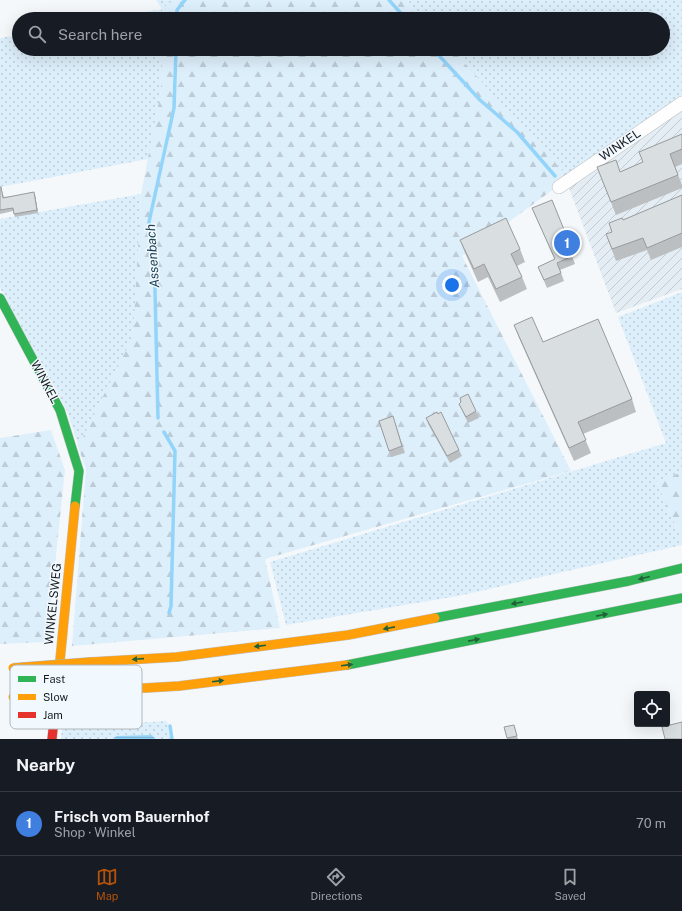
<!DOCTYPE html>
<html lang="en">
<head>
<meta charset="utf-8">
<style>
	:root { --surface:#171b24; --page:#20242c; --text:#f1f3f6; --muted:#9ea1a6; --line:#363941; --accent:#b45309 }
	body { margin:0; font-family:"Public Sans",sans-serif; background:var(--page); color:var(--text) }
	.controls { position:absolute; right:12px; bottom:12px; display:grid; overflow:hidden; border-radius:4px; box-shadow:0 4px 16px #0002 }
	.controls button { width:36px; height:36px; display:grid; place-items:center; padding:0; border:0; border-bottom:1px solid var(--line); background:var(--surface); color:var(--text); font:20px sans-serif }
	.you { position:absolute; left:452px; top:285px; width:14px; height:14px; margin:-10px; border:3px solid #fff; border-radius:50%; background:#1a73e8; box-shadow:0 0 0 6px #1a73e833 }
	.badge { display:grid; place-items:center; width:26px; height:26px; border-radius:50%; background:var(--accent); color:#fff; font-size:13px; font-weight:700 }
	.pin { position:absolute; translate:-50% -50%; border:2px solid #fff; box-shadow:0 1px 4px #0006 }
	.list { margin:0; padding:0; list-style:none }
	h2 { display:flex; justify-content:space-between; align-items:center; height:52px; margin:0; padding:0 16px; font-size:17px }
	h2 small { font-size:13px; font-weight:400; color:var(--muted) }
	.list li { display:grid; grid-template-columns:26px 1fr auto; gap:12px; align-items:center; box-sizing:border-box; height:64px; padding:0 16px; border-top:1px solid var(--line) }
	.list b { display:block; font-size:15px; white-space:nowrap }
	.list p { margin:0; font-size:13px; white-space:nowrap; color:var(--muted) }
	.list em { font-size:13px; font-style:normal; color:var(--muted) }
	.icon { flex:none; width:22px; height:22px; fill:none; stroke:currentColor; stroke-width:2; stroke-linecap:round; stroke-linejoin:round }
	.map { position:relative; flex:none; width:682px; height:739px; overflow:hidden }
	.search { position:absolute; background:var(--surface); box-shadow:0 4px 16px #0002; left:12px; right:12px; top:12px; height:44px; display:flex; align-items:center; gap:10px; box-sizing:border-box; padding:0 14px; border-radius:22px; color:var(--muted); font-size:15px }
	.sheet { height:116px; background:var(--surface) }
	nav { display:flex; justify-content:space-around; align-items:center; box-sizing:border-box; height:56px; border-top:1px solid var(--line); background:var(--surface); font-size:11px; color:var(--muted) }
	nav a { display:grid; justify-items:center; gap:2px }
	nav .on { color:var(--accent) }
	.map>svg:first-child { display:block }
	.industrial { fill:url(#industrial-furrows) }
	.grass { fill:url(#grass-dots) }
	.forest { fill:url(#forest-firs) }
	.water { fill:url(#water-rules) }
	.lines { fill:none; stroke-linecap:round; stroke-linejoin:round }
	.stream { stroke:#93d4fa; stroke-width:3.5 }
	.street-casing { stroke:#c0c4c7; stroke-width:14 }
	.fast-casing { stroke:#c0c4c7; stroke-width:10 }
	.slow-casing { stroke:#c0c4c7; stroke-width:10 }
	.jam-casing { stroke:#c0c4c7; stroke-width:10 }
	.street { stroke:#fefefe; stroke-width:13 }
	.fast { stroke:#30b455; stroke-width:9 }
	.slow { stroke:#ff9f0a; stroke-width:9 }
	.jam { stroke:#e5322d; stroke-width:9 }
	.slow-bridge-casing { stroke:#aab5bd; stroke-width:10; stroke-linecap:butt }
	.slow-bridge { stroke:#ff9f0a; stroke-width:9 }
	.wall { fill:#bbbfc2 }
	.shaded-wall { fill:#989b9e }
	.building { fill:#d9dee1; stroke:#989b9e }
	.oneway { fill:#226038 }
	.labels { text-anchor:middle; stroke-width:3; stroke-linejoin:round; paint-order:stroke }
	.street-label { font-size:12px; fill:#161c20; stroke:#f2f9fe }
	.water-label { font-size:13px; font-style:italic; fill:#1b4258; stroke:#f2f9fe }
	.key { fill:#f2f9fe; stroke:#b0b7bb; stroke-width:1 }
	.key-label { font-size:11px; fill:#161c20 }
</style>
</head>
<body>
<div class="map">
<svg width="682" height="739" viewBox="0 0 682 739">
	<defs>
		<pattern id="industrial-furrows" width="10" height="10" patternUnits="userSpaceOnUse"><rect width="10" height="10" fill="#e3edf3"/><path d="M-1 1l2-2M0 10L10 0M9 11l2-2" fill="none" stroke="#c2cbd0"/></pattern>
		<pattern id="grass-dots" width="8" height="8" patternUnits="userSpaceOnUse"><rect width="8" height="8" fill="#ddeffb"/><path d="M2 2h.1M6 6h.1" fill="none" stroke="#bdccd7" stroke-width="1.8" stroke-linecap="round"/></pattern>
		<pattern id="forest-firs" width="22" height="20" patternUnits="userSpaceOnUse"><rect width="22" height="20" fill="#ddeffb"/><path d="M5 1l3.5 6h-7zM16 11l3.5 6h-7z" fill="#bdccd7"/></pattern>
		<pattern id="water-rules" width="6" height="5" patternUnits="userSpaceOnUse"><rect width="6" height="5" fill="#93d4fa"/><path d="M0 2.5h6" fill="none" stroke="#7eb5d6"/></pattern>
	</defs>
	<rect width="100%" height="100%" fill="#f5f8fb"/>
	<path class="industrial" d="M 682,110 L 682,289 L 616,313 L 566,180 Z"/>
	<path class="grass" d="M 156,0 L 174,0 L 162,9 L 162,19 L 106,19 L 162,9 Z
		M 407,0 L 682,0 L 682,110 L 569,178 L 451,49 L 663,49 L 663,19 L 424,19 Z
		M 19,35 L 19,49 L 161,49 L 161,91 L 148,159 L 0,187 L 0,38 Z
		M 141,194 L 134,335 L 79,447 L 67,411 L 0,288 L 0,219 Z
		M 682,292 L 682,472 L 657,482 L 682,540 L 682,545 L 458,596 L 286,625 L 270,562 L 666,443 L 618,317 Z
		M 167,721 L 170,739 L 61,739 L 62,727 Z"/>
	<path class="forest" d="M 174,0 L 407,0 L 424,19 L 162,19 L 162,9 Z
		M 161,49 L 452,49 L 569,178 L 462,256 L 571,471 L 265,559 L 280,628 L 72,646 L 86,469 L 78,447 L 133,336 L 141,194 L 161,91 Z
		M 51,430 L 65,470 L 47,642 L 0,644 L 0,438 Z
		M 682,472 L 682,540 L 657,482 Z"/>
	<path class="water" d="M 152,735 L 155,739 L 114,739 L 116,736 Z"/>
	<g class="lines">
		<path class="stream" d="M 389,0 L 406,19
			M 177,19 L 177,10 L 185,0
			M 433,49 L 480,100 L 517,132 L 555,176
			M 158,418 L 154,248 L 149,222 L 174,108 L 176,49
			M 164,432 L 175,451 L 171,606 L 169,613
			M 170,726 L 172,739"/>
		<g class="street-casing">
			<path id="street" d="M 559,187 L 682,103"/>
		</g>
		<g class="fast-casing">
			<path id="fast" d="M 0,298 L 60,410 L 79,471 L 75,506
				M 435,618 L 629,581 L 682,568
				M 347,665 L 682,598"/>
		</g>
		<g class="slow-casing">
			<path id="slow" d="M 91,662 L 177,657 L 348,635 L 435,618
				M 59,671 L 75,506
				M 93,691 L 179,686 L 347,665"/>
		</g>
		<g class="jam-casing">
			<path id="jam" d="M 52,739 L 59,671"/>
		</g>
		<use href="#street" class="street"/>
		<use href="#fast" class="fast"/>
		<use href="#slow" class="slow"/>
		<use href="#jam" class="jam"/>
		<g class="slow-bridge-casing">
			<path id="slow-bridge" d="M 13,668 L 91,662
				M 13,697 L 93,691"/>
		</g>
		<use href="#slow-bridge" class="slow-bridge"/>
	</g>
	<path class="wall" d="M 682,134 L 682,164 L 675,167 L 682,185 L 682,188 L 616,215 L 597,167 L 620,172 L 643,162 L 639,152 Z
		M 0,187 L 2,191 L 4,197 L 35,195 L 38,213 L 15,217 L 13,211 L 0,214 Z
		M 682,195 L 682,247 L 651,260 L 647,250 L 616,261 L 606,234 L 612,232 L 623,220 Z
		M 532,208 L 567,237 L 570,246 L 568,246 L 575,264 L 560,270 L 564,281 L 547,288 L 538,267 L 555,260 Z
		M 460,240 L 520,249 L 525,262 L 517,266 L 522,277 L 527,289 L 500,302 L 488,277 L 478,282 L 465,253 Z
		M 514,325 L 632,399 L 636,412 L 583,434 L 591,453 L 574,461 L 519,338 Z
		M 459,404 L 476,411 L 479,418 L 468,423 Z
		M 438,414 L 459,450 L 462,456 L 450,463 L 428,424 L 426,418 Z
		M 393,416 L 405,453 L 391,457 L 379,421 Z
		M 514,725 L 518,739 L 507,739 L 504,727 Z"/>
	<path class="shaded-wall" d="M 34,192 L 35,195 L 38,213 L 37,210 Z"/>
	<path class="building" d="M 682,134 L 682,149 L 670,154 L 678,175 L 611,202 L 597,167 L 616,160 L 620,172 L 643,162 L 639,152 Z
		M 0,187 L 1,187 L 3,198 L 34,192 L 37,210 L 14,214 L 13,208 L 0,210 Z
		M 682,195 L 682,233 L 647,248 L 643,238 L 612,249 L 606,234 L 612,232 L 609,223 L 622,218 L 623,220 Z
		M 552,200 L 567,237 L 565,238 L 572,256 L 557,263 L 561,273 L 544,280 L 538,267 L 555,259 L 532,208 Z
		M 506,218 L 520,249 L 511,254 L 522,277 L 496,289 L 484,264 L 474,269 L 460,240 Z
		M 532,317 L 543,342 L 598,319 L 632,399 L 578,422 L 586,440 L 569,448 L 514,325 Z
		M 468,394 L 476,411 L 466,417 L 459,404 L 461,402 L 460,398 Z
		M 437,412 L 438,414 L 441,412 L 459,450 L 447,456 L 426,418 Z
		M 393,416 L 402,446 L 389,451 L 379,421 Z
		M 682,722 L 682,739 L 665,739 L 662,727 Z
		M 514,725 L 517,736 L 507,738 L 504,727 Z"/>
	<defs><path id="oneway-solid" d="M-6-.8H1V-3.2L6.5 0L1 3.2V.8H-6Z"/></defs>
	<g class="oneway">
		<use href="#oneway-solid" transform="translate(644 578) rotate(166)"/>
		<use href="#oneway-solid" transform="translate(517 603) rotate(169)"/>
		<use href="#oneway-solid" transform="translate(602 615) rotate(-11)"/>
		<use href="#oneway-solid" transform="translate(389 628) rotate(169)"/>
		<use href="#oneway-solid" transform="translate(474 640) rotate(-11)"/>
		<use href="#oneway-solid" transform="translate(260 646) rotate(173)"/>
		<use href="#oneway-solid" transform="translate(138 659) rotate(176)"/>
		<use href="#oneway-solid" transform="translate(347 665) rotate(-7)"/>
		<use href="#oneway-solid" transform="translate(218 681) rotate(-7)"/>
	</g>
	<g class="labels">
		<g class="street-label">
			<text transform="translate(620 145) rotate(-34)" y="4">WINKEL</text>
			<text transform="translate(45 382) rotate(62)" y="4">WINKEL</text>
			<text transform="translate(53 604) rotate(-84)" y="4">WINKELSWEG</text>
		</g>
		<g class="water-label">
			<text transform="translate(152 256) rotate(-94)" y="5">Assenbach</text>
		</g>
	</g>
	<rect x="10" y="665" width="132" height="64" rx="6" class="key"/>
	<rect x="18" y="676" width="18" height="6" fill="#30b455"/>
	<rect x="18" y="694" width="18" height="6" fill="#ff9f0a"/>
	<rect x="18" y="712" width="18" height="6" fill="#e5322d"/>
	<g class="key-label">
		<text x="43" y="683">Fast</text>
		<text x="43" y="701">Slow</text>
		<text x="43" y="719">Jam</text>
	</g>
</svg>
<div class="controls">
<button><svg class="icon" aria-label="locate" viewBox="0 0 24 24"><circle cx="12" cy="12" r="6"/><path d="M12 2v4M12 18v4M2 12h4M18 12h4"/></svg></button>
</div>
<div class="you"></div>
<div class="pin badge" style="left:567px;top:243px;background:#3f7fe0">1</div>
<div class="search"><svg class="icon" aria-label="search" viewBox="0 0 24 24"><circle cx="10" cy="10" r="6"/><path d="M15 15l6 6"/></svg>Search here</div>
</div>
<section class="sheet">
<h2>Nearby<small></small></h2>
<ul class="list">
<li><span class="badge" style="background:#3f7fe0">1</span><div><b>Frisch vom Bauernhof</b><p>Shop · Winkel</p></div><em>70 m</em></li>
</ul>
</section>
<nav>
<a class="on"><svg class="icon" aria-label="map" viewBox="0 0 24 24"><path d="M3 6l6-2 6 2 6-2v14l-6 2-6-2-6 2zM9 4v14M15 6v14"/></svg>Map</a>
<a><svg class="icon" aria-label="directions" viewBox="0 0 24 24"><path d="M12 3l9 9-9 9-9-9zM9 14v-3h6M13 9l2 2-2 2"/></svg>Directions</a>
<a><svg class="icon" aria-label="saved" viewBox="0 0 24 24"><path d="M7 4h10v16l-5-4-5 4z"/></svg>Saved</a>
</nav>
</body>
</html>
